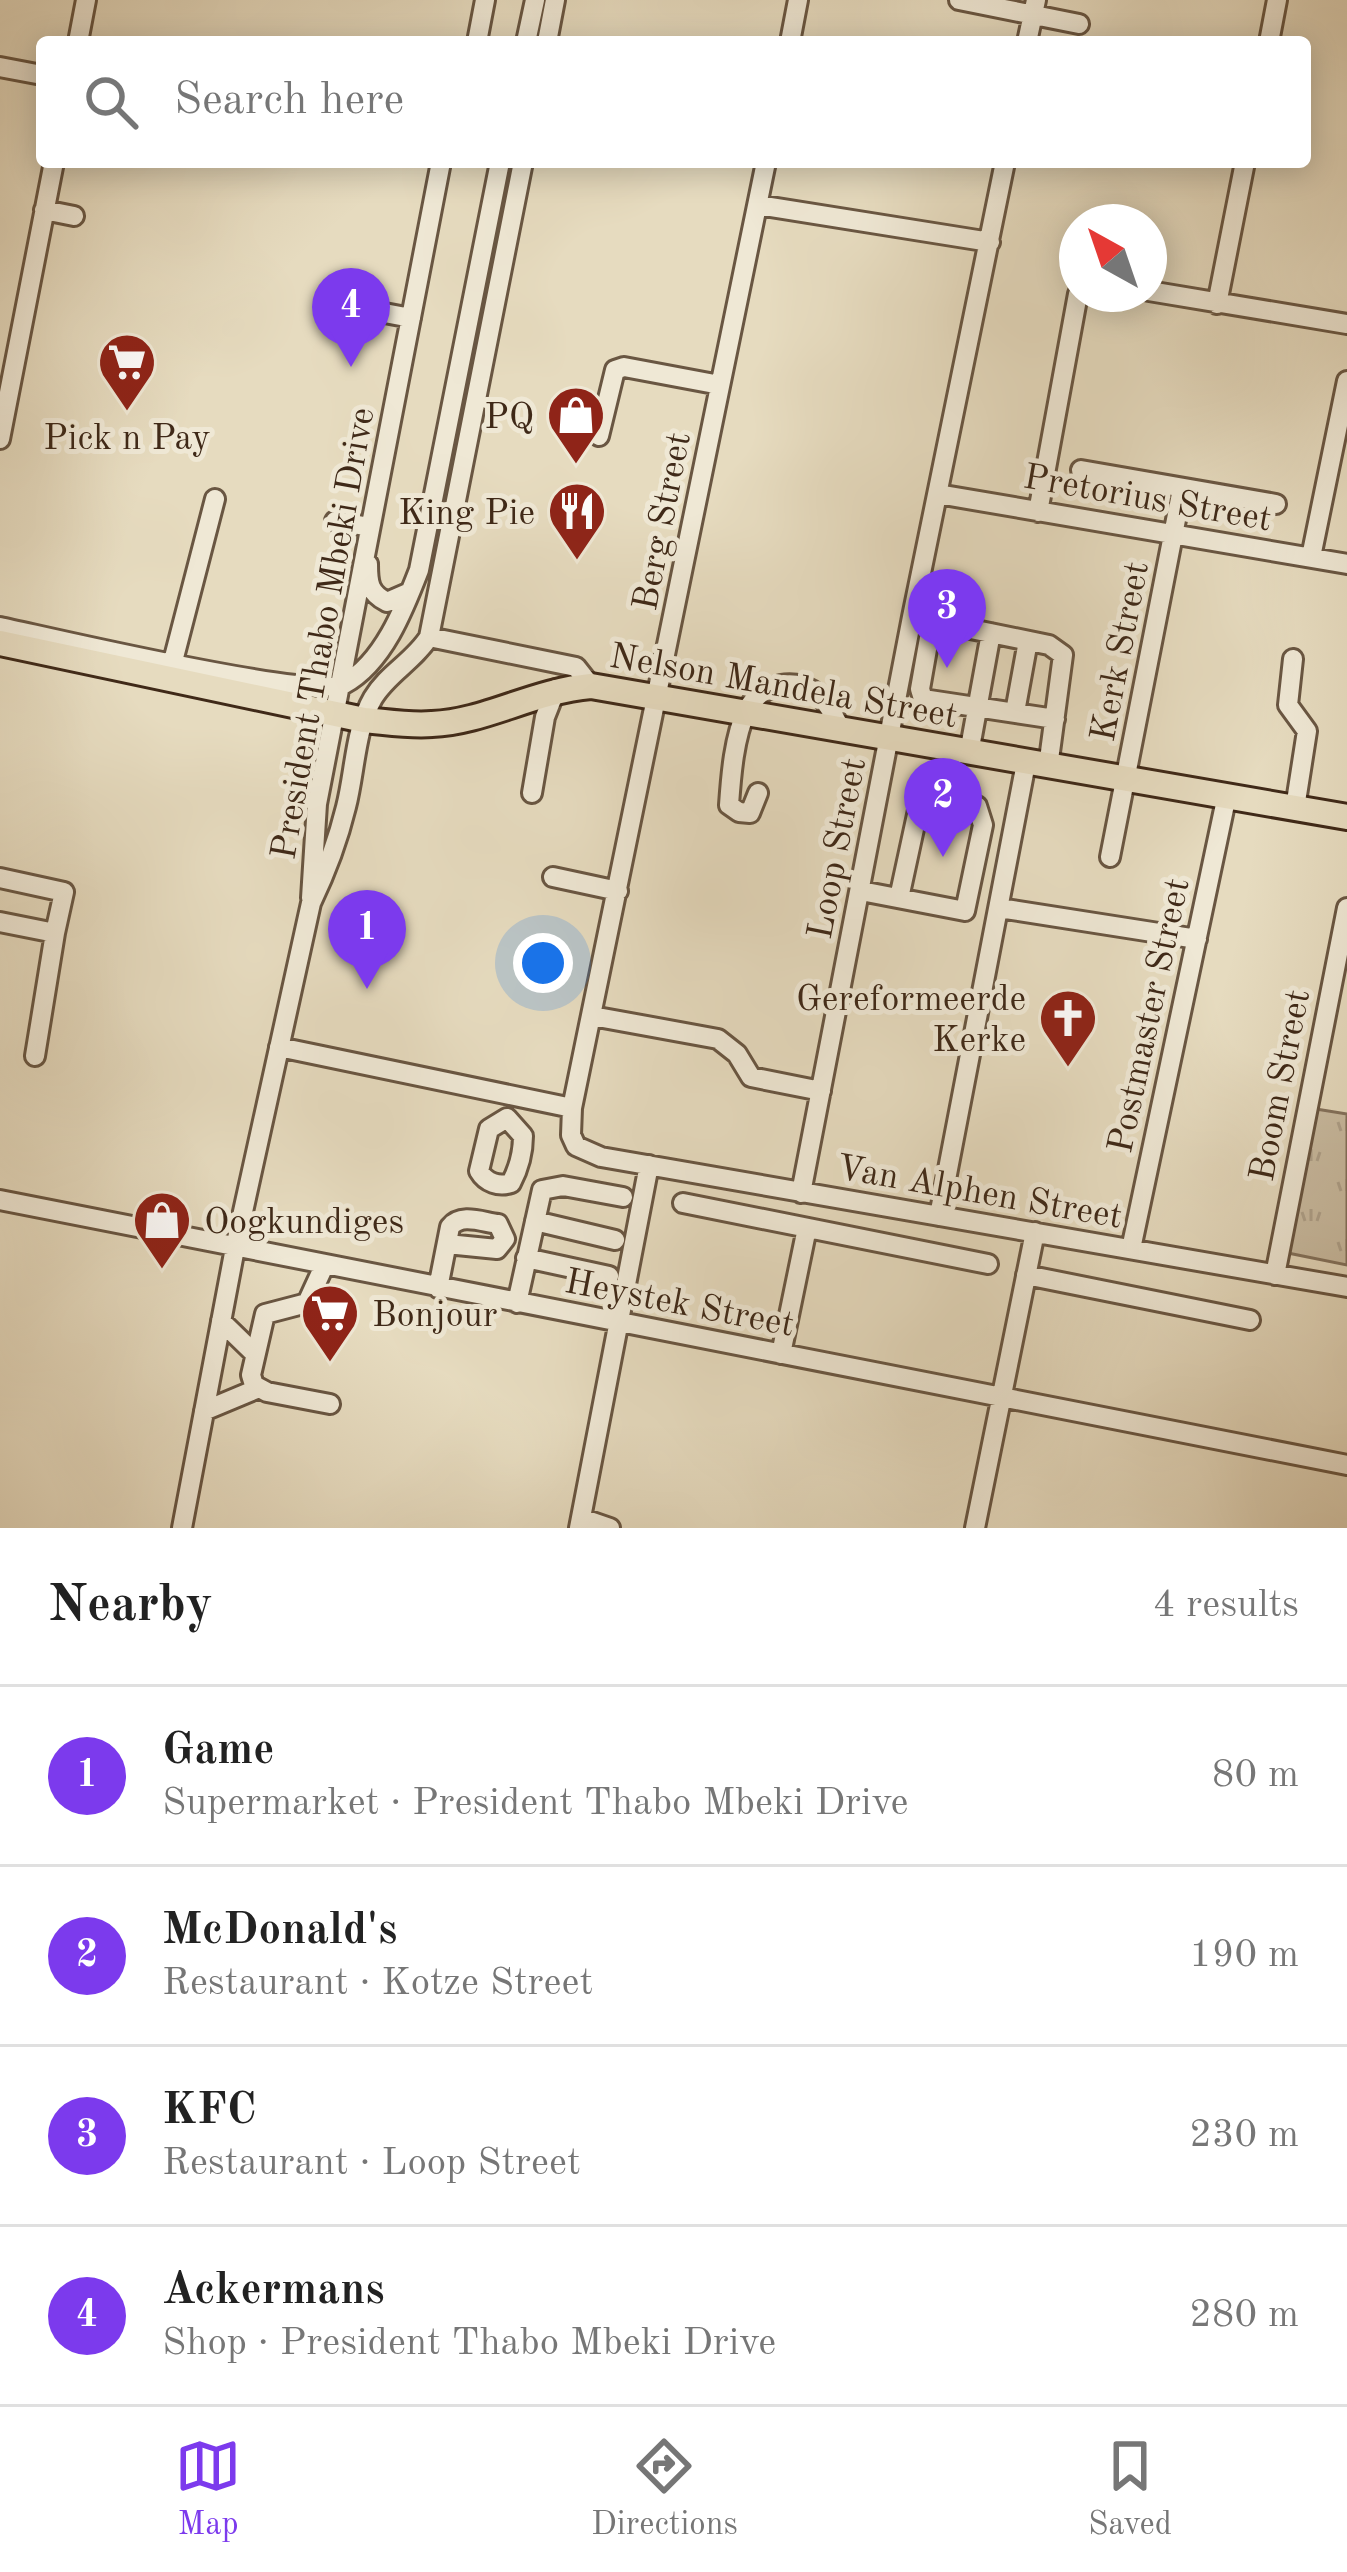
<!DOCTYPE html>
<html lang="en">
<head>
<meta charset="utf-8">
<style>
	:root { --surface:#fff; --page:#f2f2f2; --text:#222; --muted:#767676; --line:#e0e0e0; --accent:#7c3aed }
	body { margin:0; font-family:"Old Standard TT",serif; background:var(--page); color:var(--text) }
	.compass { position:absolute; left:1059px; top:204px; width:108px; height:108px; border-radius:50%; background:var(--surface); box-shadow:0 6px 30px #0003; rotate:320deg }
	.you { position:absolute; left:543px; top:963px; width:42px; height:42px; margin:-30px; border:9px solid #fff; border-radius:50%; background:#1a73e8; box-shadow:0 0 0 18px #1a73e833 }
	.badge { display:grid; place-items:center; width:78px; height:78px; border-radius:50%; background:var(--accent); color:#fff; font-size:39px; font-weight:700 }
	.pin { position:absolute; translate:-50% -99px; filter:drop-shadow(0 3px 6px #0008) }
	.pin::after { content:''; position:absolute; top:63px; width:42px; height:36px; background:inherit; clip-path:polygon(0 0,100% 0,50% 100%) }
	.list { margin:0; padding:0; list-style:none }
	h2 { display:flex; justify-content:space-between; align-items:center; height:156px; margin:0; padding:0 48px; font-size:51px }
	h2 small { font-size:39px; font-weight:400; color:var(--muted) }
	.list li { display:grid; grid-template-columns:78px 1fr auto; gap:36px; align-items:center; box-sizing:border-box; height:180px; padding:0 48px; border-top:3px solid var(--line) }
	.list b { display:block; font-size:45px; white-space:nowrap }
	.list p { margin:0; font-size:39px; white-space:nowrap; color:var(--muted) }
	.list em { font-size:39px; font-style:normal; color:var(--muted) }
	.icon { flex:none; width:66px; height:66px; fill:none; stroke:currentColor; stroke-width:2; stroke-linecap:round; stroke-linejoin:round }
	.map { position:relative; flex:none; width:1347px; height:1528px; overflow:hidden }
	.search { position:absolute; background:var(--surface); box-shadow:0 6px 30px #0003; left:36px; right:36px; top:36px; height:132px; display:flex; align-items:center; gap:30px; box-sizing:border-box; padding:0 42px; border-radius:12px; color:var(--muted); font-size:45px }
	.sheet { height:876px; background:var(--surface) }
	nav { display:flex; justify-content:space-around; align-items:center; box-sizing:border-box; height:168px; border-top:3px solid var(--line); background:var(--surface); font-size:33px; color:var(--muted) }
	nav a { display:grid; justify-items:center; gap:6px }
	nav .on { color:var(--accent) }
	.map>svg:first-child { display:block }
	.grass { fill:url(#grass-tufts); stroke:#84735e; stroke-width:3 }
	.lines { fill:none; stroke-linecap:round; stroke-linejoin:round }
	.minor-casing { stroke:#695642; stroke-width:24 }
	.major-casing { stroke:#3f2918; stroke-width:30 }
	.minor { stroke:#efe8d5; stroke-width:18 }
	.major { stroke:#e6dbbf; stroke-width:24 }
	.labels { text-anchor:middle; stroke-width:10; stroke-linejoin:round; paint-order:stroke }
	.poi-label { font-size:36px; fill:#3f2918; stroke:#efe8d5; text-anchor:end }
	.street-label { font-size:36px; fill:#3f2918; stroke:#efe8d5 }
</style>
</head>
<body>
<div class="map">
<svg width="1347" height="1528" viewBox="0 0 1347 1528">
	<defs>
		<pattern id="grass-tufts" width="24" height="20" patternUnits="userSpaceOnUse" patternTransform="scale(3)"><rect width="24" height="20" fill="#cabda3"/><path d="M3 7l-1-3M5 7V3M7 7l1-3M15 17l-1-3M17 17v-4M19 17l1-3" fill="none" stroke="#afa28c"/></pattern>
	</defs>
	<rect width="100%" height="100%" fill="#e6dbbf"/>
	<filter id="stains"><feTurbulence type="fractalNoise" baseFrequency=".00167" numOctaves="4"/><feColorMatrix values="0 0 0 0 .2 0 0 0 0 .09 0 0 0 0 .02 0 0 0 .5 -.17"/></filter>
	<radialGradient id="worn" r=".72"><stop offset=".6" stop-color="#630" stop-opacity="0"/><stop offset="1" stop-color="#630" stop-opacity=".3"/></radialGradient>
	<path class="grass" d="M 1316,1109 L 1347,1114 L 1347,1265 L 1288,1253 Z"/>
	<g class="lines">
		<g class="minor-casing">
			<path id="minor" d="M 959,0 L 1079,24
				M 78,42 L 86,0
				M 477,42 L 485,0
				M 526,42 L 535,0
				M 547,42 L 555,0
				M 790,42 L 798,0
				M 1027,42 L 1036,0
				M 1269,42 L 1277,0
				M 0,67 L 42,75
				M 766,162 L 572,1108 L 571,1135 L 576,1146 L 601,1157 L 1347,1287
				M 758,205 L 990,242
				M 44,210 L 74,216
				M 1149,291 L 1347,324
				M 1217,304 L 1245,162
				M 374,311 L 411,318
				M 599,436 L 615,370 L 624,367 L 720,385
				M 0,439 L 54,162
				M 1081,470 L 1276,504
				M 938,494 L 1347,564
				M 1038,512 L 1078,294
				M 335,521 L 370,527
				M 1311,557 L 1347,381
				M 368,564 C 368,583 369,593 387,602 L 410,592
				M 912,617 L 1049,645 L 1063,655 L 1048,767
				M 932,621 L 920,689 L 923,699 L 1055,719
				M 0,627 C 52,638 312,700 344,684 C 383,663 404,609 419,570 L 500,162
				M 429,637 L 576,667 L 591,686
				M 1293,659 L 1288,705 L 1307,731 L 1295,808
				M 171,669 L 215,499
				M 1015,712 L 1028,641
				M 969,753 L 991,633
				M 532,793 L 545,717 L 556,689
				M 758,793 L 750,813 L 739,812 L 729,805 C 731,776 734,736 747,710 C 761,683 798,675 821,697 C 830,706 835,718 841,730
				M 1110,857 L 1182,489
				M 553,877 L 618,891
				M 0,878 L 64,892 L 55,933 L 0,922
				M 861,891 L 965,911 L 983,825 L 977,806 L 936,793 L 920,801 L 899,898
				M 311,898 L 317,804 L 441,162
				M 999,908 L 1197,939
				M 592,1016 L 718,1039 L 737,1054 L 751,1077 L 821,1091
				M 279,1047 L 572,1108
				M 35,1056 L 55,933
				M 507,1118 L 523,1136 C 523,1154 519,1168 511,1183 C 499,1187 486,1183 479,1171 L 489,1129 Z
				M 801,1193 L 912,617 L 1005,162
				M 0,1200 L 1347,1465
				M 683,1203 L 988,1264
				M 939,1216 L 1026,763
				M 535,1221 L 615,1240
				M 1131,1249 L 1227,795
				M 526,1258 L 609,1276
				M 324,1266 L 307,1303 L 265,1314 L 251,1375 L 254,1385 L 267,1392 L 330,1404
				M 1026,1275 L 1250,1320
				M 1275,1275 L 1347,908
				M 438,1288 L 450,1227 C 461,1213 482,1222 498,1224 L 505,1239 L 497,1249 L 447,1244
				M 517,1303 L 542,1190 L 563,1186 L 623,1197
				M 221,1321 L 255,1354
				M 781,1354 L 807,1228
				M 204,1411 L 259,1388
				M 581,1518 L 610,1528
				M 182,1528 L 235,1248 L 311,903 C 326,872 338,840 346,807 C 355,772 355,729 373,698 C 387,674 414,661 429,637 L 523,162
				M 579,1528 L 649,1165
				M 975,1528 L 1035,1232"/>
		</g>
		<g class="major-casing">
			<path id="major" d="M 0,643 L 364,720 C 387,722 410,726 432,724 C 485,722 533,691 591,686 L 1347,817"/>
		</g>
		<use href="#minor" class="minor"/>
		<use href="#major" class="major"/>
	</g>
	<defs>
		<g id="supermarket-pin" transform="scale(3)"><path d="M0 17L-7.5 6A9.5 9.5 0 1 1 7.5 6Z" fill="#8f2418" stroke="#efe8d5"/><path d="M-6-5.5h2.5l.6 2H6L4.5 2H-2.5L-4.4-4H-6ZM-1.5 3.2a1.3 1.3 0 1 0 .1 0ZM3 3.2a1.3 1.3 0 1 0 .1 0Z" fill="#fff"/></g>
		<g id="shop-pin" transform="scale(3)"><path d="M0 17L-7.5 6A9.5 9.5 0 1 1 7.5 6Z" fill="#8f2418" stroke="#efe8d5"/><path d="M-5-2.5h2.3a2.7 3.5 0 0 1 5.4 0H5L5.5 6h-11ZM-1.5-2.5h3a1.5 2.3 0 0 0-3 0Z" fill="#fff"/></g>
		<g id="restaurant-pin" transform="scale(3)"><path d="M0 17L-7.5 6A9.5 9.5 0 1 1 7.5 6Z" fill="#8f2418" stroke="#efe8d5"/><path d="M-5-6h1v4h1v-4h1v4h1v-4h1v5L-1.5 .5V6h-2V.5L-5-1ZM5-6V6H3V1.5H1.5Q1.5-4 5-6Z" fill="#fff"/></g>
		<g id="church-pin" transform="scale(3)"><path d="M0 17L-7.5 6A9.5 9.5 0 1 1 7.5 6Z" fill="#8f2418" stroke="#efe8d5"/><path d="M-1.2-6h2.4v3.5h3.3v2.4h-3.3V6h-2.4V-.1h-3.3v-2.4h3.3Z" fill="#fff"/></g>
	</defs>
	<g fill-rule="evenodd">
		<use href="#supermarket-pin" x="127" y="362"/>
		<use href="#shop-pin" x="576" y="415"/>
		<use href="#restaurant-pin" x="577" y="511"/>
		<use href="#church-pin" x="1068" y="1018"/>
		<use href="#shop-pin" x="162" y="1220"/>
		<use href="#supermarket-pin" x="330" y="1313"/>
	</g>
	<g class="labels">
		<g class="poi-label">
			<text x="534" y="428">PQ</text>
			<text x="127" y="449" text-anchor="middle">Pick n Pay</text>
			<text x="535" y="524">King Pie</text>
			<text x="1026" y="1010">Gereformeerde<tspan x="1026" dy="41">Kerke</tspan></text>
			<text x="204" y="1233" text-anchor="start">Oogkundiges</text>
			<text x="372" y="1326" text-anchor="start">Bonjour</text>
		</g>
		<g class="street-label">
			<text transform="translate(1148 496) rotate(10)" y="13">Pretorius Street</text>
			<text transform="translate(660 521) rotate(-79)" y="13">Berg Street</text>
			<text transform="translate(321 633) rotate(-80)" y="13">President Thabo Mbeki Drive</text>
			<text transform="translate(1118 651) rotate(-79)" y="13">Kerk Street</text>
			<text transform="translate(784 684) rotate(10)" y="13">Nelson Mandela Street</text>
			<text transform="translate(835 848) rotate(-79)" y="13">Loop Street</text>
			<text transform="translate(1147 1015) rotate(-78)" y="13">Postmaster Street</text>
			<text transform="translate(1278 1085) rotate(-79)" y="13">Boom Street</text>
			<text transform="translate(980 1190) rotate(10)" y="13">Van Alphen Street</text>
			<text transform="translate(680 1301) rotate(11)" y="13">Heystek Street</text>
		</g>
	</g>
	<rect width="100%" height="100%" filter="url(#stains)"/>
	<rect width="100%" height="100%" fill="url(#worn)"/>
</svg>
<svg class="compass" viewBox="-18 -18 36 36"><path d="M0-13l5 13h-10z" fill="#e53935"/><path d="M0 13l5-13h-10z" fill="#767676"/></svg>
<div class="you"></div>
<div class="pin badge" style="left:367px;top:989px">1</div>
<div class="pin badge" style="left:943px;top:857px">2</div>
<div class="pin badge" style="left:947px;top:668px">3</div>
<div class="pin badge" style="left:351px;top:367px">4</div>
<div class="search"><svg class="icon" aria-label="search" viewBox="0 0 24 24"><circle cx="10" cy="10" r="6"/><path d="M15 15l6 6"/></svg>Search here</div>
</div>
<section class="sheet">
<h2>Nearby<small>4 results</small></h2>
<ul class="list">
<li><span class="badge">1</span><div><b>Game</b><p>Supermarket · President Thabo Mbeki Drive</p></div><em>80 m</em></li>
<li><span class="badge">2</span><div><b>McDonald's</b><p>Restaurant · Kotze Street</p></div><em>190 m</em></li>
<li><span class="badge">3</span><div><b>KFC</b><p>Restaurant · Loop Street</p></div><em>230 m</em></li>
<li><span class="badge">4</span><div><b>Ackermans</b><p>Shop · President Thabo Mbeki Drive</p></div><em>280 m</em></li>
</ul>
</section>
<nav>
<a class="on"><svg class="icon" aria-label="map" viewBox="0 0 24 24"><path d="M3 6l6-2 6 2 6-2v14l-6 2-6-2-6 2zM9 4v14M15 6v14"/></svg>Map</a>
<a><svg class="icon" aria-label="directions" viewBox="0 0 24 24"><path d="M12 3l9 9-9 9-9-9zM9 14v-3h6M13 9l2 2-2 2"/></svg>Directions</a>
<a><svg class="icon" aria-label="saved" viewBox="0 0 24 24"><path d="M7 4h10v16l-5-4-5 4z"/></svg>Saved</a>
</nav>
</body>
</html>
